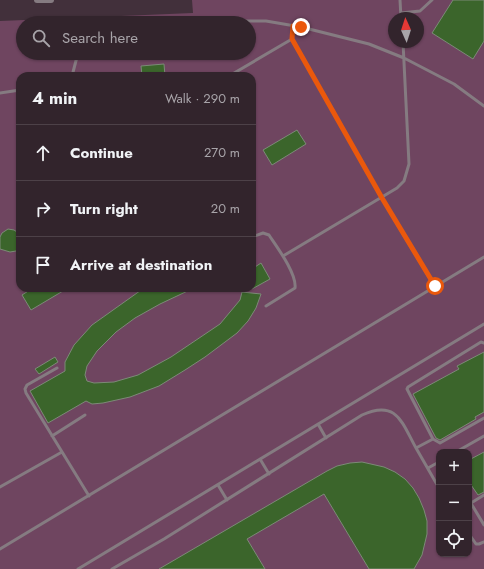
<!DOCTYPE html>
<html lang="en">
<head>
<meta charset="utf-8">
<style>
	:root { --surface:#32242c; --page:#3a2c34; --text:#f1f3f6; --muted:#a8a4a9; --line:#4d4148 }
	body { margin:0; font-family:Jost,sans-serif; background:var(--page); color:var(--text) }
	.controls { position:absolute; right:12px; bottom:12px; display:grid; overflow:hidden; border-radius:8px; box-shadow:0 1px 3px #0004 }
	.controls button { width:36px; height:36px; display:grid; place-items:center; padding:0; border:0; border-bottom:1px solid var(--line); background:var(--surface); color:var(--text); font:20px sans-serif }
	.compass { position:absolute; left:388px; top:12px; width:36px; height:36px; border-radius:50%; background:var(--surface); box-shadow:0 1px 3px #0004; rotate:357deg }
	.stop { position:absolute; width:12px; height:12px; margin:-9px; border:3px solid #ea580c; border-radius:50%; background:#fff }
	.stop.end { background:#ea580c; border-color:#fff; box-shadow:0 1px 4px #0008 }
	.list { margin:0; padding:0; list-style:none }
	h2 { display:flex; justify-content:space-between; align-items:center; height:52px; margin:0; padding:0 16px; font-size:17px }
	h2 small { font-size:13px; font-weight:400; color:var(--muted) }
	.list li { display:grid; grid-template-columns:26px 1fr auto; gap:12px; align-items:center; box-sizing:border-box; height:56px; padding:0 16px; border-top:1px solid var(--line) }
	.list b { display:block; font-size:15px; white-space:nowrap }
	.list em { font-size:13px; font-style:normal; color:var(--muted) }
	.icon { flex:none; width:22px; height:22px; fill:none; stroke:currentColor; stroke-width:2; stroke-linecap:round; stroke-linejoin:round }
	.map { position:relative; flex:none; width:484px; height:569px; overflow:hidden }
	.search { position:absolute; background:var(--surface); box-shadow:0 1px 3px #0004; left:16px; top:16px; width:240px; height:44px; display:flex; align-items:center; gap:10px; box-sizing:border-box; padding:0 14px; border-radius:22px; color:var(--muted); font-size:15px }
	.panel { position:absolute; background:var(--surface); box-shadow:0 1px 3px #0004; left:16px; top:72px; width:240px; height:220px; border-radius:12px }
	.map>svg:first-child { display:block }
	.green { fill:#6f4560; fill-rule:evenodd }
	.building { fill:#3b652b; stroke:#7c8a77 }
	.lines { fill:none; stroke-linecap:round; stroke-linejoin:round }
	.service { stroke:#857b81; stroke-width:3 }
	.minor { stroke:#857b81; stroke-width:6 }
	.route { stroke:#ea580c; stroke-width:5 }
</style>
</head>
<body>
<div class="map">
<svg width="484" height="569" viewBox="0 0 484 569">
	<rect width="100%" height="100%" fill="#42303b"/>
	<path class="green" d="M 192,0 L 484,0 L 484,569 L 0,569 L 0,21 L 193,13 ZM 394,18 L 418,18 L 418,42 L 394,42 ZM 23,23 L 249,23 L 249,53 L 23,53 ZM 20,76 L 252,76 L 252,288 L 20,288 ZM 439,452 L 469,452 L 469,554 L 439,554 Z"/>
	<path class="building" d="M 453,0 L 484,0 L 484,41 L 473,59 L 432,33 Z
		M 164,64 L 165,76 L 142,76 L 141,66 Z
		M 297,130 L 306,144 L 272,165 L 263,150 Z
		M 8,229 L 14,230 L 20,234 L 20,247 L 16,251 L 10,252 L 0,249 L 0,237 L 2,233 Z
		M 261,263 L 270,279 L 252,289 L 252,269 Z
		M 33,288 L 68,288 L 31,310 L 22,295 Z
		M 144,288 L 194,288 L 160,304 L 135,318 L 116,332 L 97,351 L 87,366 L 85,375 L 87,381 L 94,383 L 114,382 L 138,375 L 171,357 L 220,324 L 240,300 L 242,292 L 261,294 L 256,308 L 248,321 L 237,333 L 205,357 L 185,370 L 159,386 L 130,397 L 103,403 L 92,404 L 86,401 L 48,423 L 30,391 L 65,371 L 65,362 L 74,345 L 92,325 Z
		M 484,352 L 484,412 L 475,417 L 476,419 L 440,440 L 436,438 L 413,394 L 459,369 L 457,366 Z
		M 55,357 L 58,362 L 39,374 L 35,369 Z
		M 484,452 L 484,492 L 478,495 L 469,482 L 469,460 Z
		M 362,462 L 384,467 L 395,472 L 405,479 L 413,488 L 419,498 L 424,510 L 427,521 L 427,534 L 422,555 L 414,569 L 369,569 L 324,494 L 247,539 L 265,569 L 159,569 L 327,471 L 337,466 L 350,463 Z"/>
	<g class="lines">
		<path class="service" d="M 400,0 L 401,18
			M 401,13 L 420,11 L 432,0
			M 183,23 L 212,21 L 266,21 L 301,27 L 369,44 L 404,58 L 454,84 L 484,106
			M 293,26 L 292,39 L 381,197 L 435,287
			M 72,76 L 78,53
			M 229,76 L 292,39
			M 0,93 L 20,90
			M 252,237 L 263,233 L 269,235 C 277,247 297,274 295,288 L 266,306
			M 283,256 L 397,188 L 404,181 L 409,164 L 403,42
			M 484,343 L 481,342 L 408,387 L 407,389 L 433,439 L 440,443 L 484,418
			M 57,368 L 27,385 L 25,389 L 26,393 L 89,496
			M 318,424 L 326,438
			M 52,436 L 85,415
			M 416,448 L 439,488
			M 456,452 L 484,436
			M 260,459 L 269,474
			M 428,468 L 439,462
			M 218,485 L 227,500
			M 0,487 L 62,452
			M 469,500 L 484,525
			M 471,503 L 484,495
			M 469,534 L 476,544 L 479,544 L 484,542
			M 0,549 L 484,257
			M 78,569 L 484,324
			M 112,569 L 164,539 L 362,415 C 397,399 402,423 416,448 L 433,439"/>
		<path class="minor" d="M 37,0 L 51,0"/>
	</g>
	<g class="lines">
		<path class="route" d="M 301,27 L 293,26 L 292,39 L 382,198 L 435,286"/>
	</g>
</svg>
<div class="controls">
<button>+</button>
<button>−</button>
<button><svg class="icon" aria-label="locate" viewBox="0 0 24 24"><circle cx="12" cy="12" r="6"/><path d="M12 2v4M12 18v4M2 12h4M18 12h4"/></svg></button>
</div>
<svg class="compass" viewBox="-18 -18 36 36"><path d="M0-13l5 13h-10z" fill="#e53935"/><path d="M0 13l5-13h-10z" fill="#a8a4a9"/></svg>
<div class="stop" style="left:435px;top:286px"></div>
<div class="stop end" style="left:301px;top:27px"></div>
<div class="search"><svg class="icon" aria-label="search" viewBox="0 0 24 24"><circle cx="10" cy="10" r="6"/><path d="M15 15l6 6"/></svg>Search here</div>
<section class="panel">
<h2>4 min<small>Walk · 290 m</small></h2>
<ul class="list">
<li><svg class="icon" aria-label="ahead" viewBox="0 0 24 24"><path d="M12 20V5M6 11l6-6 6 6"/></svg><div><b>Continue</b></div><em>270 m</em></li>
<li><svg class="icon" aria-label="right" viewBox="0 0 24 24"><path d="M7 20v-9h11M14 6l5 5-5 5"/></svg><div><b>Turn right</b></div><em>20 m</em></li>
<li><svg class="icon" aria-label="arrive" viewBox="0 0 24 24"><path d="M6 21V4h12l-3 4 3 4H6"/></svg><div><b>Arrive at destination</b></div></li>
</ul>
</section>
</div>
</body>
</html>
